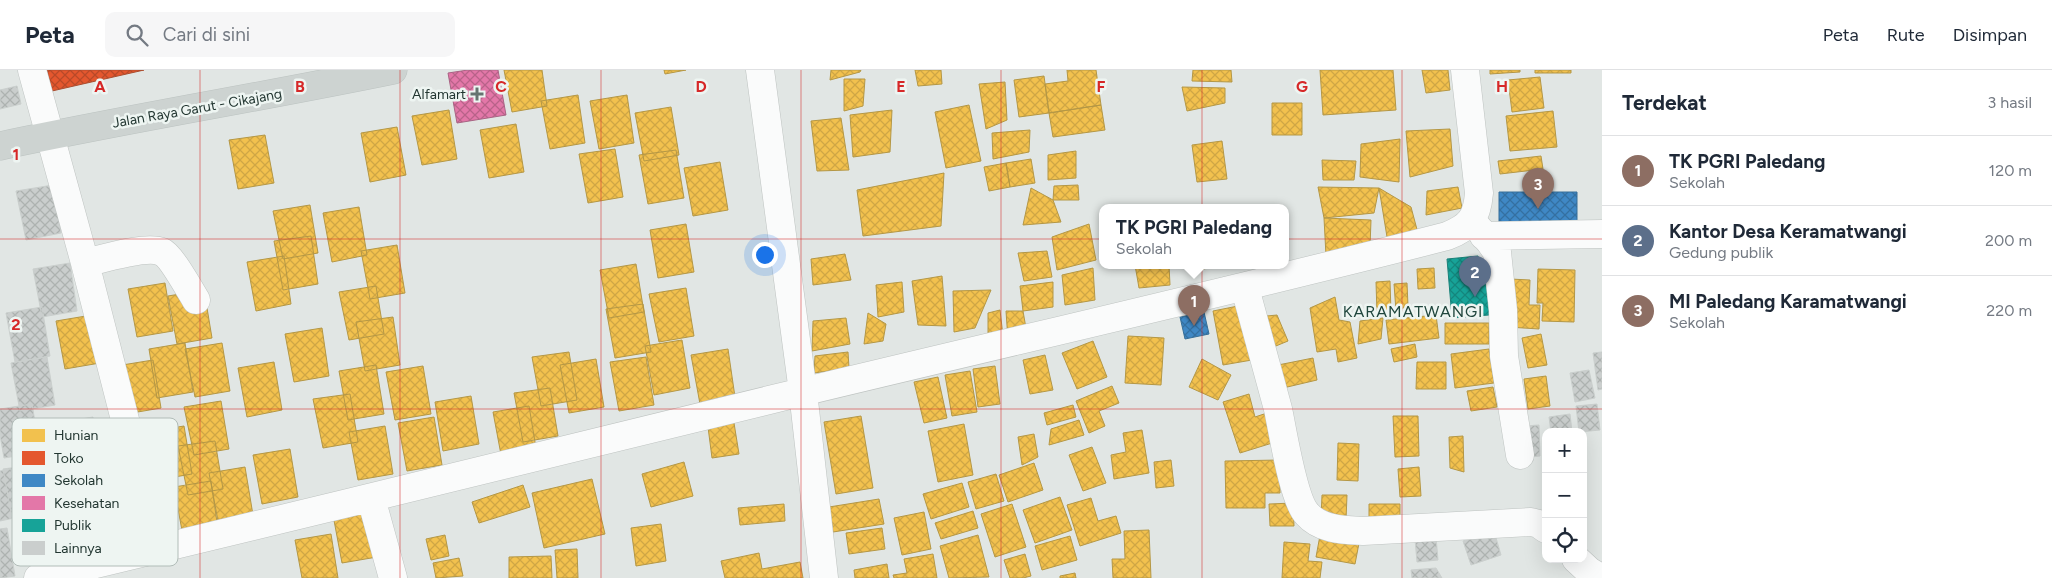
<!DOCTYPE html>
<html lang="id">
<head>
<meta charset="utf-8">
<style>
	:root { --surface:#fff; --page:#f6f6f7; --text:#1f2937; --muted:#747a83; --line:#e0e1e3; --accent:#1a73e8 }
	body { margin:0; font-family:Figtree,sans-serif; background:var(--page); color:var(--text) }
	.controls { position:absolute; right:15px; bottom:15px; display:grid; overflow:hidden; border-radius:10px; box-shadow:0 5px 20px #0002 }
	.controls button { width:45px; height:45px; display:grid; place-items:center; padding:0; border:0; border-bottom:1px solid var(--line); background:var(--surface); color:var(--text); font:25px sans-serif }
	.you { position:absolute; left:764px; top:184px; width:18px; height:18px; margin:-12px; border:4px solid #fff; border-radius:50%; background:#1a73e8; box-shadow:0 0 0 8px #1a73e833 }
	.badge { display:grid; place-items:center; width:32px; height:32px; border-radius:50%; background:var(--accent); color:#fff; font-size:16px; font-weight:700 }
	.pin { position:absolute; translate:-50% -41px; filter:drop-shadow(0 1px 2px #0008) }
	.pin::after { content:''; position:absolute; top:26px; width:18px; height:15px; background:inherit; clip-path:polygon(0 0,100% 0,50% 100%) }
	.popup { position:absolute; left:1099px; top:134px; width:190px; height:65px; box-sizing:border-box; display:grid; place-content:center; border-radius:10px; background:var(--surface); filter:drop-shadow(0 1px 4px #0005); font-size:16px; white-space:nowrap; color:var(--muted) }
	.popup b { font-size:19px; color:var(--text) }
	.popup::after { content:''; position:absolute; left:50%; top:100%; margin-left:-10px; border:10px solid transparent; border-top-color:var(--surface) }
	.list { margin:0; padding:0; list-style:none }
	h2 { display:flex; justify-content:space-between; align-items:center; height:65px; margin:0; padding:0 20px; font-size:21px }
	h2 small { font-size:16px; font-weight:400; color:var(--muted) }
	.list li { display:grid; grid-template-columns:32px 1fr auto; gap:15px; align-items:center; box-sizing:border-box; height:70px; padding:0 20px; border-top:1px solid var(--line) }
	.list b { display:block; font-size:19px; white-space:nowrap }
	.list p { margin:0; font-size:16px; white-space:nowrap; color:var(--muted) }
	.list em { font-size:16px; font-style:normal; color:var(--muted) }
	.icon { flex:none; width:28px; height:28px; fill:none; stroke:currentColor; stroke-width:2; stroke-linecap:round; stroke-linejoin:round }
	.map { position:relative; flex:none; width:1602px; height:508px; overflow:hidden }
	header { display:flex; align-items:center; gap:30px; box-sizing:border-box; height:70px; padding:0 25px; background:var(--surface); border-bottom:1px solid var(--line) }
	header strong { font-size:24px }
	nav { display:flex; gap:28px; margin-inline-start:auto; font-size:18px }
	.search { width:350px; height:45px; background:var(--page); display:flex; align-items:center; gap:12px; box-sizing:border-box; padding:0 18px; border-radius:10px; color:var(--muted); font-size:19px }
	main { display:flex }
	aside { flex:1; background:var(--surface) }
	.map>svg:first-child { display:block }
	.homes { fill:url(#homes-cross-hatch); stroke:#b49745 }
	.shops { fill:url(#shops-cross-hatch); stroke:#aa4d2f }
	.schools { fill:url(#schools-cross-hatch); stroke:#366f99 }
	.health { fill:url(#health-cross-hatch); stroke:#a96484 }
	.public { fill:url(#public-cross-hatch); stroke:#1a8279 }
	.building { fill:url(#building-cross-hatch); stroke:#cacfcd }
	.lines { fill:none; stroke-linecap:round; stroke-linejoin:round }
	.minor-casing { stroke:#bec3c1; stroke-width:29 }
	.major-casing { stroke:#bcc3c1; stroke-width:29 }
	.minor { stroke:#fafbfb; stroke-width:28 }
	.major { stroke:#cdd3d1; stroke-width:28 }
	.grid { fill:none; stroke:#d62828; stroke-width:1; stroke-opacity:0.55 }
	.poi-dot { fill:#657470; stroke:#eef5f2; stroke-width:2 }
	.labels { text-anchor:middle; stroke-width:5; stroke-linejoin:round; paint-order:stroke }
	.poi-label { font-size:14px; fill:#223631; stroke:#eef5f2; text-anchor:end }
	.street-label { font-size:14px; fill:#223631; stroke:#eef5f2 }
	.quarter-label { font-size:16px; letter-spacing:1px; fill:#20463d; stroke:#eef5f2 }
	.key { fill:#eef5f2; stroke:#b1bcb8; stroke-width:1 }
	.key-label { font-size:14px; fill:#223631 }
	.grid-label { font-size:16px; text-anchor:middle; font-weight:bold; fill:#d62828; stroke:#eef5f2; stroke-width:5; stroke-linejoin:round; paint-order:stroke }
</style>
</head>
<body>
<header>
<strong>Peta</strong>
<div class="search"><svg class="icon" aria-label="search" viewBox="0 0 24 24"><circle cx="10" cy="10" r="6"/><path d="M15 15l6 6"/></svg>Cari di sini</div>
<nav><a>Peta</a><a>Rute</a><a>Disimpan</a></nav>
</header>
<main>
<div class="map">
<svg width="1602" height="508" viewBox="0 0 1602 508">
	<defs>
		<pattern id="homes-cross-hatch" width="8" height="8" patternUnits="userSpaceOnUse" patternTransform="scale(1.25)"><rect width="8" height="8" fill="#f2c14e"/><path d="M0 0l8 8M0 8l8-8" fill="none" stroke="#cfa645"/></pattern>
		<pattern id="shops-cross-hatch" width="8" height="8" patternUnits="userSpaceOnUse" patternTransform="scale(1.25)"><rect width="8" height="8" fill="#e4572e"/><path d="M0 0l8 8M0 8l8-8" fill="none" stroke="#b84928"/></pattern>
		<pattern id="schools-cross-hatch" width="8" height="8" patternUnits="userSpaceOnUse" patternTransform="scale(1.25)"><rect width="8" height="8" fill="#3f88c5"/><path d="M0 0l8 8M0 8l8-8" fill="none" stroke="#3470a1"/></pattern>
		<pattern id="health-cross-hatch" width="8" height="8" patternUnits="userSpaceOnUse" patternTransform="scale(1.25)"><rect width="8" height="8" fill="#e377a8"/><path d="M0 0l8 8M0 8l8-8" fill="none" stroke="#b86289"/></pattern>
		<pattern id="public-cross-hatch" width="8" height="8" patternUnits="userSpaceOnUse" patternTransform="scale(1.25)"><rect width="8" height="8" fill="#17a398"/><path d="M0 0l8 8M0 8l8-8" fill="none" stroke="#14867d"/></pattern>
		<pattern id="building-cross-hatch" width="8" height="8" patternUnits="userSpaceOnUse" patternTransform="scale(1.25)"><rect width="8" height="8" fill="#cacecd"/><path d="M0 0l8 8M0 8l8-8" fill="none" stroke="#adb2b0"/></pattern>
	</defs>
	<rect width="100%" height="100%" fill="#e1e6e4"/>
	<path class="homes" d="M 504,0 L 542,0 L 547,36 L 512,42 Z
		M 664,0 L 686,0 L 665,4 Z
		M 831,0 L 861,0 L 860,2 L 830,10 Z
		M 915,0 L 941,0 L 942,14 L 918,16 Z
		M 1067,0 L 1096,0 L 1101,35 L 1049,43 L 1045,14 L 1068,11 Z
		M 1193,0 L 1231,0 L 1232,12 L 1192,11 Z
		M 1320,0 L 1393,0 L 1396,40 L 1323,45 Z
		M 1422,0 L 1448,0 L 1450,20 L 1426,23 Z
		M 1490,0 L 1520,0 L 1520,2 L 1490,4 Z
		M 1535,0 L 1571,0 L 1571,3 L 1535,3 Z
		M 1044,6 L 1049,43 L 1019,47 L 1014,10 Z
		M 1540,7 L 1544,38 L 1512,42 L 1508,10 Z
		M 844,9 L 865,9 L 863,36 L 844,41 Z
		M 1005,12 L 1007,50 L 986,59 L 979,14 Z
		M 1182,17 L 1225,18 L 1225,33 L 1187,41 Z
		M 578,25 L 585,73 L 550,79 L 541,31 Z
		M 627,25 L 634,73 L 599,79 L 590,31 Z
		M 1272,33 L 1302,33 L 1302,65 L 1272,65 Z
		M 969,35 L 981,91 L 946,98 L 935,42 Z
		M 1101,35 L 1105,60 L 1053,67 L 1049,43 Z
		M 671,37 L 679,85 L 644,91 L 635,43 Z
		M 449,40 L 457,89 L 422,95 L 412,46 Z
		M 892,40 L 890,82 L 853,87 L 850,45 Z
		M 1553,41 L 1557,77 L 1510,81 L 1506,46 Z
		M 841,48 L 849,100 L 817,101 L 811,51 Z
		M 516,54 L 524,102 L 489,108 L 480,60 Z
		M 397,57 L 406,105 L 370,112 L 361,63 Z
		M 1450,59 L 1453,96 L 1410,107 L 1406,61 Z
		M 1030,60 L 1029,82 L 993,89 L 992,63 Z
		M 265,65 L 274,113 L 238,119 L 229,70 Z
		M 1400,69 L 1399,112 L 1360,107 L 1361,74 Z
		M 1222,71 L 1227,109 L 1197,112 L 1192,75 Z
		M 615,79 L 623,127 L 588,133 L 579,84 Z
		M 676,80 L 684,128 L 648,134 L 639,85 Z
		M 1076,81 L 1076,108 L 1048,110 L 1048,85 Z
		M 1541,86 L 1543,99 L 1500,104 L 1498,91 Z
		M 1031,89 L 1035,113 L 1010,117 L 1006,93 Z
		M 1322,90 L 1356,91 L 1354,110 L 1323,110 Z
		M 720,92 L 728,140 L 693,146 L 684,98 Z
		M 1006,93 L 1010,117 L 989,121 L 984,97 Z
		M 944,103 L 941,156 L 863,166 L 857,120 Z
		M 1078,115 L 1079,130 L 1053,130 L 1054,116 Z
		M 1318,117 L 1379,118 L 1374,143 L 1324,148 Z
		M 1458,117 L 1462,138 L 1426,145 L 1427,121 Z
		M 1031,118 L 1053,130 L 1061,152 L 1023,155 Z
		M 1379,118 L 1411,137 L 1419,167 L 1388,173 Z
		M 310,135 L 318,183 L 283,189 L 273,141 Z
		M 359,137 L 367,185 L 332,192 L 323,143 Z
		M 1324,148 L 1371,150 L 1370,177 L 1326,186 Z
		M 686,154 L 694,202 L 658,208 L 650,160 Z
		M 1089,154 L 1096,190 L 1057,200 L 1052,167 Z
		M 311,166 L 318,214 L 283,220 L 274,171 Z
		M 397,175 L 405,223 L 370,229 L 361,181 Z
		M 1047,181 L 1052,207 L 1024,211 L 1018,183 Z
		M 845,184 L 851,210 L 813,215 L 811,189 Z
		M 284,186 L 291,234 L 256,241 L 247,192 Z
		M 636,194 L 644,242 L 609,248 L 600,200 Z
		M 1135,195 L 1169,195 L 1170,215 L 1139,218 Z
		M 1196,195 L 1226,195 L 1197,200 Z
		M 1093,198 L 1095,230 L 1065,235 L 1062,205 Z
		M 1434,198 L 1435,218 L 1418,219 L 1417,199 Z
		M 1538,199 L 1575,200 L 1574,252 L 1542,251 L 1543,233 L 1537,233 Z
		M 942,206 L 946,256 L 918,255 L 912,211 Z
		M 1510,209 L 1530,210 L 1529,235 L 1540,235 L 1539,259 L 1508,257 Z
		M 1390,211 L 1391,243 L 1377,244 L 1376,212 Z
		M 902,212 L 904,242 L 878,247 L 876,215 Z
		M 1053,212 L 1053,237 L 1023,241 L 1020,216 Z
		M 165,213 L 173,261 L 137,267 L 128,219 Z
		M 1407,213 L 1408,236 L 1396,241 L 1394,214 Z
		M 376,216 L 384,264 L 349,270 L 339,222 Z
		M 686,218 L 694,266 L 659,272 L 649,224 Z
		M 204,220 L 212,268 L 177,274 L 168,226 Z
		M 991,220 L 975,258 L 954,262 L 953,221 Z
		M 1335,227 L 1339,250 L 1350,252 L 1357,288 L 1338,292 L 1336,279 L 1317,282 L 1310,238 Z
		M 643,234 L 651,282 L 615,288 L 606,239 Z
		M 1243,235 L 1252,290 L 1223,295 L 1213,241 Z
		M 1000,240 L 1003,266 L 988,266 L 988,243 Z
		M 1006,241 L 1023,241 L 1027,264 L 1008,270 Z
		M 868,243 L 886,254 L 883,271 L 864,274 Z
		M 92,245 L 100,293 L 65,299 L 56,251 Z
		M 1277,245 L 1288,271 L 1271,278 L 1257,247 Z
		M 1436,245 L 1439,268 L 1389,274 L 1386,250 Z
		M 393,247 L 400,295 L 365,301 L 356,252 Z
		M 846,248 L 850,274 L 812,281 L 813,251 Z
		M 1383,248 L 1381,269 L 1358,274 L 1360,251 Z
		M 1445,253 L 1489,253 L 1489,274 L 1445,274 Z
		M 322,258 L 329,306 L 294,312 L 285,264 Z
		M 1541,264 L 1547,295 L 1528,298 L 1522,268 Z
		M 1128,266 L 1164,268 L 1161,315 L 1125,313 Z
		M 682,270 L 690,318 L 654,325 L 645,276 Z
		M 1093,271 L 1107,307 L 1077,319 L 1062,283 Z
		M 185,273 L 193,322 L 157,328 L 149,279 Z
		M 222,273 L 230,321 L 195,327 L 185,279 Z
		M 1415,274 L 1417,287 L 1394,292 L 1391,279 Z
		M 728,279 L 735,327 L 700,334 L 691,285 Z
		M 1489,279 L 1494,313 L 1455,318 L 1451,284 Z
		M 569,282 L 577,330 L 541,336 L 532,287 Z
		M 848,282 L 849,298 L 814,303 L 815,286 Z
		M 1045,285 L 1053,320 L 1030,324 L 1023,290 Z
		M 646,287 L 654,335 L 619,341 L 610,292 Z
		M 1313,288 L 1317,310 L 1283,318 L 1278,295 Z
		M 596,289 L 604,337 L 569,343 L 560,295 Z
		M 1202,289 L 1231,305 L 1218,330 L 1189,317 Z
		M 153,290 L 161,338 L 126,344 L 116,296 Z
		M 274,292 L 282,340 L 247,347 L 238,298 Z
		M 1417,292 L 1446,292 L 1446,319 L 1416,319 Z
		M 376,295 L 384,344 L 348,350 L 339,301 Z
		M 423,296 L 431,344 L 395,350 L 386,302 Z
		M 995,296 L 1000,334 L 978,337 L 973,299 Z
		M 970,301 L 977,342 L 952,346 L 945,305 Z
		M 1546,306 L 1550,336 L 1528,339 L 1524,309 Z
		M 938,307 L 947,348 L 924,353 L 914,312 Z
		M 1112,316 L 1119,333 L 1099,341 L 1105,356 L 1089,363 L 1076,331 Z
		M 1493,317 L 1497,337 L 1471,341 L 1467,321 Z
		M 550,318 L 558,366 L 523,372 L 514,323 Z
		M 350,324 L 358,372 L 323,378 L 313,329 Z
		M 1249,324 L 1255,347 L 1273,341 L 1282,370 L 1240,383 L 1223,332 Z
		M 471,326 L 479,374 L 443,381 L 435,332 Z
		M 221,331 L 229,379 L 194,385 L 184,337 Z
		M 1073,335 L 1076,347 L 1047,355 L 1044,343 Z
		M 529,336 L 537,384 L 502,390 L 493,342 Z
		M 861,346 L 873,418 L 836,424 L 824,352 Z
		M 1393,346 L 1418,346 L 1419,386 L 1395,387 Z
		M 434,347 L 442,395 L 407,401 L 398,353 Z
		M 1079,350 L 1084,365 L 1049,375 L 1051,359 Z
		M 734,353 L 739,384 L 712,388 L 708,357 Z
		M 964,354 L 973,405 L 938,412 L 928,361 Z
		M 184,356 L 192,404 L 157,410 L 148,362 Z
		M 385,356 L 393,404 L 358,410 L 349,362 Z
		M 1142,360 L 1149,403 L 1114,409 L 1111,385 L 1126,382 L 1123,363 Z
		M 1034,364 L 1038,387 L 1022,395 L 1018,367 Z
		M 1463,366 L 1464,402 L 1450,398 L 1449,367 Z
		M 215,371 L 223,419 L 188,425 L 178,376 Z
		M 1338,373 L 1359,374 L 1358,411 L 1337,410 Z
		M 1092,377 L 1106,413 L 1083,421 L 1069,385 Z
		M 290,379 L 298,427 L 262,434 L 253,385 Z
		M 117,383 L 125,431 L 90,437 L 80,388 Z
		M 1171,390 L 1174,416 L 1156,418 L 1154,392 Z
		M 1280,390 L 1280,423 L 1265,423 L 1265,438 L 1226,438 L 1225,391 Z
		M 684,392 L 693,426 L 651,437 L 642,404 Z
		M 1034,393 L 1043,420 L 1008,432 L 999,405 Z
		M 245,397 L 253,445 L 218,451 L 209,403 Z
		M 1419,397 L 1421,426 L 1400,427 L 1398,399 Z
		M 996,404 L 1004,431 L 976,439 L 968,412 Z
		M 592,409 L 605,464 L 544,478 L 532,423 Z
		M 211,411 L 218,459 L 183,466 L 174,417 Z
		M 962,413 L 969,437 L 931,449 L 923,424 Z
		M 523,415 L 530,437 L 479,453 L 472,432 Z
		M 1322,425 L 1347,425 L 1346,450 L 1321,449 Z
		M 1060,427 L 1072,460 L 1035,473 L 1023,440 Z
		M 1091,428 L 1098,451 L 1116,446 L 1121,463 L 1080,476 L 1067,435 Z
		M 879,429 L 884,454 L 833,462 L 829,437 Z
		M 1293,433 L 1294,456 L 1270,456 L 1269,434 Z
		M 784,434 L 785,451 L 740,455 L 738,438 Z
		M 1012,434 L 1026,477 L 995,487 L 981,444 Z
		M 1369,434 L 1400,434 L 1400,456 L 1369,455 Z
		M 369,439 L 377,487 L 342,493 L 333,445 Z
		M 973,441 L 978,458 L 941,469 L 935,453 Z
		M 924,442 L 931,479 L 902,485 L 894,448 Z
		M 661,454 L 666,491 L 636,496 L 631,458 Z
		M 882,458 L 885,479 L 849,484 L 846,463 Z
		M 1149,460 L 1151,508 L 1113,508 L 1112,489 L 1125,489 L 1124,461 Z
		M 1321,460 L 1360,468 L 1355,494 L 1316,487 Z
		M 331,464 L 338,508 L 302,508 L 295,470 Z
		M 445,465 L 449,486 L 431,490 L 426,469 Z
		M 978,465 L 989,507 L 949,508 L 940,476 Z
		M 1070,466 L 1077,490 L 1042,500 L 1035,476 Z
		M 1284,472 L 1310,474 L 1308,491 L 1322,492 L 1320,508 L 1282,508 Z
		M 577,479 L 578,508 L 557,508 L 555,480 Z
		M 759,483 L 762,499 L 800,492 L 803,508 L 725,508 L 721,491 Z
		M 933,484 L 937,508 L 894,508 L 893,505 L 907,503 L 904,489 Z
		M 1025,484 L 1031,506 L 1023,508 L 1010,508 L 1004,490 Z
		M 551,486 L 552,508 L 509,508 L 509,487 Z
		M 459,488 L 463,506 L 436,508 L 433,493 Z
		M 887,494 L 889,508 L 855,508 L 854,500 Z
		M 1075,503 L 1076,508 L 1060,508 L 1060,506 Z"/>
	<path class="shops" d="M 47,0 L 144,0 L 52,21 Z"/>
	<path class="schools" d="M 1499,122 L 1577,122 L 1577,156 L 1499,156 Z
		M 1204,242 L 1209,264 L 1185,269 L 1180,247 Z"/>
	<path class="health" d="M 468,0 L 498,0 L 506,45 L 457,53 L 448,3 Z"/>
	<path class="public" d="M 1478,186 L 1479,210 L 1499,209 L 1501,244 L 1452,248 L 1447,189 Z"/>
	<path class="building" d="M 17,16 L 21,34 L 0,39 L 0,20 Z
		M 53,115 L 61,163 L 26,170 L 16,121 Z
		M 70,193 L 77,241 L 42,247 L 33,199 Z
		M 42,237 L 50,286 L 15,292 L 6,243 Z
		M 1602,282 L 1602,319 L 1598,320 L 1593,283 Z
		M 47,287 L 55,335 L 20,341 L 11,293 Z
		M 1589,300 L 1595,328 L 1575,332 L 1570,303 Z
		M 32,334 L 40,382 L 4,388 L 0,365 L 0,339 Z
		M 1597,334 L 1600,360 L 1579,362 L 1576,336 Z
		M 1570,344 L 1572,362 L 1551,362 L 1549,347 Z
		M 93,347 L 101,395 L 66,401 L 57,353 Z
		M 1539,355 L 1540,386 L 1526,387 L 1525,356 Z
		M 80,386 L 87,434 L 52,440 L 43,392 Z
		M 40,394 L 47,442 L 12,448 L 3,399 Z
		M 11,399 L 19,447 L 0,451 L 0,401 Z
		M 80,429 L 87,477 L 52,483 L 43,435 Z
		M 7,458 L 15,506 L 0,508 L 0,459 Z
		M 1494,461 L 1501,485 L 1471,495 L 1463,471 Z
		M 1436,467 L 1438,490 L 1417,492 L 1415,469 Z
		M 1436,498 L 1442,508 L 1412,508 L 1411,500 Z"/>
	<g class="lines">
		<g class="minor-casing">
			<path id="minor" d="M 32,0 L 85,193 L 158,479
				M 760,0 L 803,322 L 824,508
				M 1472,151 L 1490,172 L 1497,182 L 1503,240 L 1504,286 L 1520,385
				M 1484,166 L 1602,164
				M 85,193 C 102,189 147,175 162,182 C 171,186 190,220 196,230
				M 1245,218 C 1256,258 1267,298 1278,339 C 1283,362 1293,429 1307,444 C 1321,460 1344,460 1363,461 L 1531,452 L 1539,454 L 1546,459
				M 371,428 L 393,508
				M 1576,489 L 1589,501 L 1601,508
				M 38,508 C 293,447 547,384 802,322 C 1017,270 1233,221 1447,166 C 1470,157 1477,148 1479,123 L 1465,0"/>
		</g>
		<g class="major-casing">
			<path id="major" d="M 0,76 C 131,48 262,27 393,0"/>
		</g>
		<use href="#minor" class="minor"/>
		<use href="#major" class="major"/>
	</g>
	<path class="grid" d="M 200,0 L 200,508M 400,0 L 400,508M 601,0 L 601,508M 801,0 L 801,508M 1001,0 L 1001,508M 1202,0 L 1202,508M 1402,0 L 1402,508M 0,169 L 1602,169M 0,339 L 1602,339"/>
	<path class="poi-dot" d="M474.5 16.5h5v5h5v5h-5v5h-5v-5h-5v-5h5z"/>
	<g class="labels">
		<g class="poi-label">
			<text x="466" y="29">Alfamart</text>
		</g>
		<g class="street-label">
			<text transform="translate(197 38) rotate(-10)" y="5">Jalan Raya Garut - Cikajang</text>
		</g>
		<g class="quarter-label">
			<text x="1413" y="247">KARAMATWANGI</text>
		</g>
	</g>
	<rect x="12" y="348" width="166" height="148" rx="8" class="key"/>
	<rect x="22" y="359" width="23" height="13" fill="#f2c14e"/>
	<rect x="22" y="381" width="23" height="14" fill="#e4572e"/>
	<rect x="22" y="404" width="23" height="13" fill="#3f88c5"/>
	<rect x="22" y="426" width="23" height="14" fill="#e377a8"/>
	<rect x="22" y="449" width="23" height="13" fill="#17a398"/>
	<rect x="22" y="471" width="23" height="14" fill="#cacecd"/>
	<g class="key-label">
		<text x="54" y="370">Hunian</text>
		<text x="54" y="393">Toko</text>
		<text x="54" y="415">Sekolah</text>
		<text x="54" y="438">Kesehatan</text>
		<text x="54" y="460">Publik</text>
		<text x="54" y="483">Lainnya</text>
	</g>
	<g class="grid-label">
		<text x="100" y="22">A</text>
		<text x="300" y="22">B</text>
		<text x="501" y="22">C</text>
		<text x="701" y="22">D</text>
		<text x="901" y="22">E</text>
		<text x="1101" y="22">F</text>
		<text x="1302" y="22">G</text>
		<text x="1502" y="22">H</text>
		<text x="16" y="90">1</text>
		<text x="16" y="260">2</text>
	</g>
</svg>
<div class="controls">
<button>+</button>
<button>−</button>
<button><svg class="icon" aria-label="locate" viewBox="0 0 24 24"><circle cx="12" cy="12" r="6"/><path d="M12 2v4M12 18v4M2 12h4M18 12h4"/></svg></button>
</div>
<div class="you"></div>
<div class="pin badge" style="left:1194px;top:256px;background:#8d6e63">1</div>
<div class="popup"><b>TK PGRI Paledang</b>Sekolah</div>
<div class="pin badge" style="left:1475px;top:227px;background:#5c6f8a">2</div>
<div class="pin badge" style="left:1538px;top:139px;background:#8d6e63">3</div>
</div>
<aside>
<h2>Terdekat<small>3 hasil</small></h2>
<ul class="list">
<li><span class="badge" style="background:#8d6e63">1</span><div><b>TK PGRI Paledang</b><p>Sekolah</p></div><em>120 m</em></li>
<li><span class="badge" style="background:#5c6f8a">2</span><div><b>Kantor Desa Keramatwangi</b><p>Gedung publik</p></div><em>200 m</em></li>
<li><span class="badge" style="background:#8d6e63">3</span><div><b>MI Paledang Karamatwangi</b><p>Sekolah</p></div><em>220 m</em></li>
</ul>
</aside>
</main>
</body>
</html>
